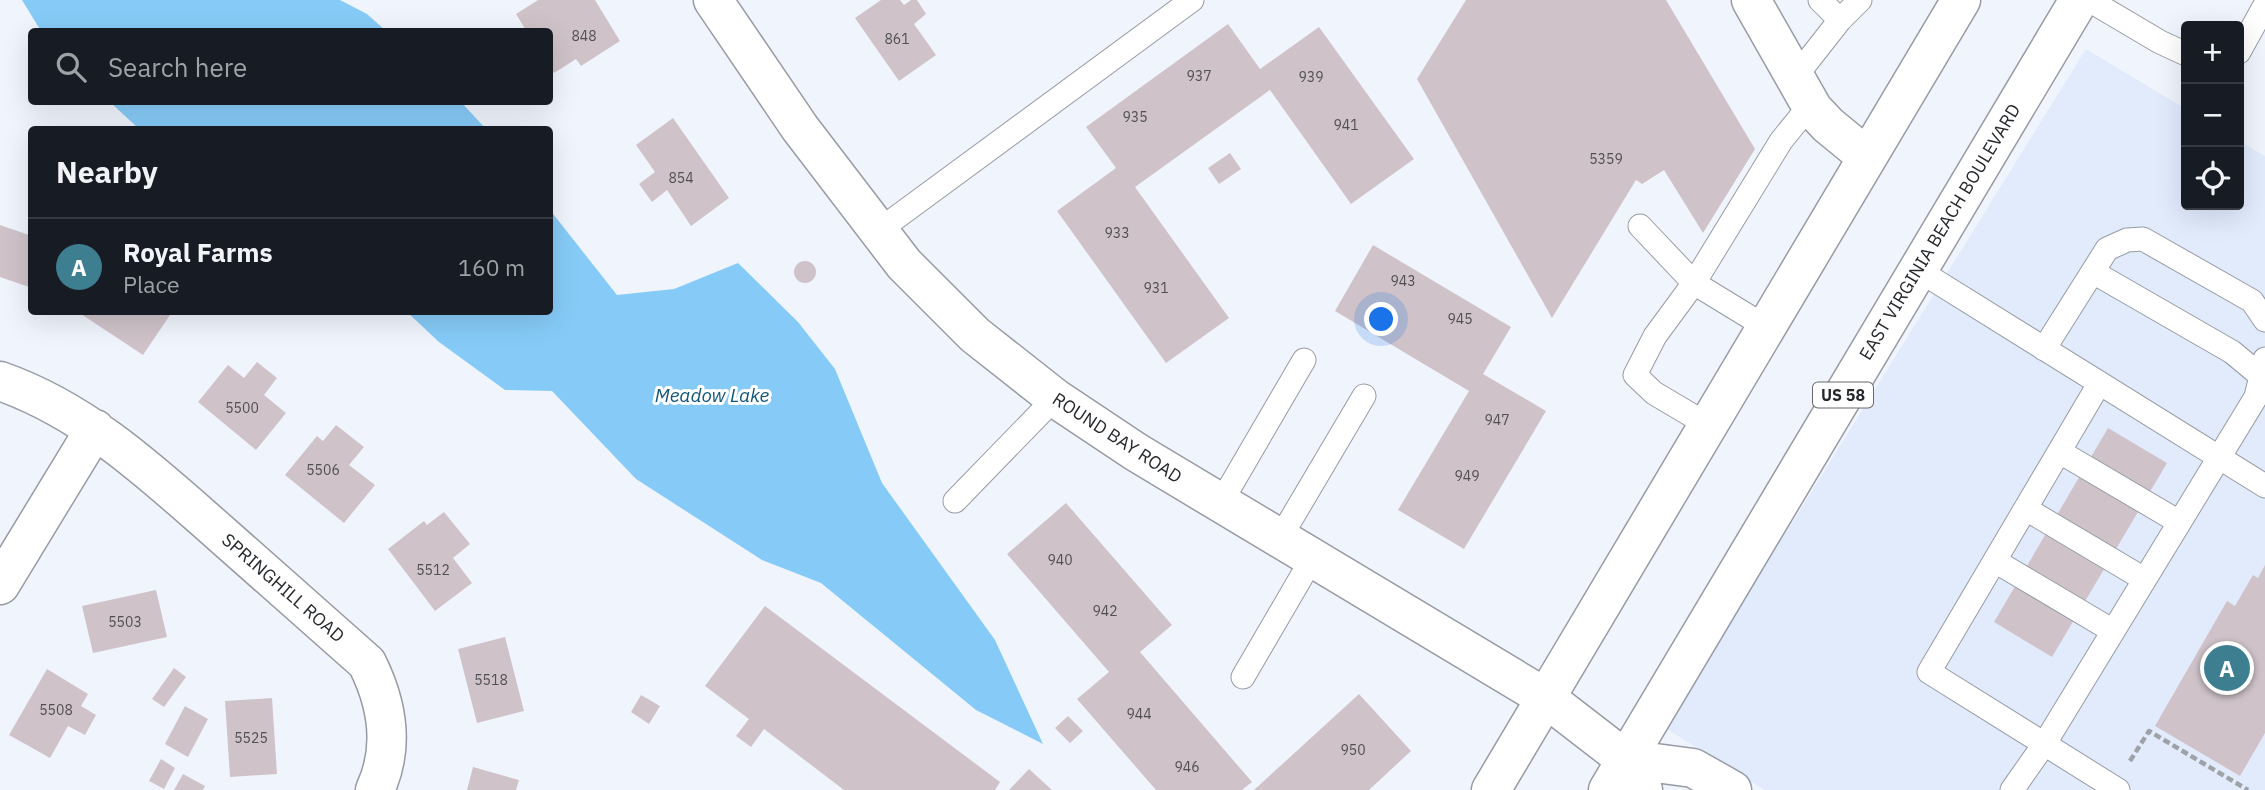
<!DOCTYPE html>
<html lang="en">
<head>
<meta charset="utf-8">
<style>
	:root { --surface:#171b24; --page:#242831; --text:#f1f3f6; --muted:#9ea1a6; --line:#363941; --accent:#3d7f90 }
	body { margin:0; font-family:"IBM Plex Sans",sans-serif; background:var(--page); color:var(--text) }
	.controls { position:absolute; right:21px; top:21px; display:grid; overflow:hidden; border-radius:7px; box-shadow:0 7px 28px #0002 }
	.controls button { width:63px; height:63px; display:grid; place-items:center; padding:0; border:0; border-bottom:2px solid var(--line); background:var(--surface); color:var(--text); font:35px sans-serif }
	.you { position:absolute; left:1382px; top:320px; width:24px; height:24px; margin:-18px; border:5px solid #fff; border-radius:50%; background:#1a73e8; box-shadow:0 0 0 10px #1a73e833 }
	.badge { display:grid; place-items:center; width:46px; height:46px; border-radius:50%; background:var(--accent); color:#fff; font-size:23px; font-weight:700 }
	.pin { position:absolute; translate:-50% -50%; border:4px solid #fff; box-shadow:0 2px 7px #0006 }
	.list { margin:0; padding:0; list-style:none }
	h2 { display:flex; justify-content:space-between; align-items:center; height:91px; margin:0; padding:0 28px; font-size:30px }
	h2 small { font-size:23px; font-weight:400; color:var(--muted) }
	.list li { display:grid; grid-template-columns:46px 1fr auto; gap:21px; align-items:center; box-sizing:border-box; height:98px; padding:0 28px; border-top:2px solid var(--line) }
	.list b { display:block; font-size:26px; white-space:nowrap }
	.list p { margin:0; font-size:23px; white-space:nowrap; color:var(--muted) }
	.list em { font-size:23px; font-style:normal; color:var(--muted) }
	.icon { flex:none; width:38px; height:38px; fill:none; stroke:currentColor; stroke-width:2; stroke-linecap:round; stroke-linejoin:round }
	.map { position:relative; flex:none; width:2265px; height:790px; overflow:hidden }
	.search { position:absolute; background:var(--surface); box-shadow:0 7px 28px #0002; left:28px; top:28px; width:525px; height:77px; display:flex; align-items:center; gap:18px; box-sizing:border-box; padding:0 24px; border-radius:7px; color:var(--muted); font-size:26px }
	.panel { position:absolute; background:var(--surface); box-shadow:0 7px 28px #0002; left:28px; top:126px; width:525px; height:189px; border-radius:7px }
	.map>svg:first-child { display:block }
	.built { fill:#e1ebfc }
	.water { fill:#86cbf8 }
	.building { fill:#cfc3c9 }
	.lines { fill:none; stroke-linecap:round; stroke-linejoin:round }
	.service-casing { stroke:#969ba5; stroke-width:25 }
	.minor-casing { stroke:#969ba5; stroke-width:41 }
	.tertiary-casing { stroke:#969ba5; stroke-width:41 }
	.primary-casing { stroke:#969ba5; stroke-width:41 }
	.path { stroke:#9ea2a8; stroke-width:4.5; stroke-dasharray:7 3.5; stroke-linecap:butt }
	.service { stroke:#fff; stroke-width:23 }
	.minor { stroke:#fff; stroke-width:38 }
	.tertiary { stroke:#fff; stroke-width:38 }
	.primary { stroke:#fff; stroke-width:38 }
	.labels { text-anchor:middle; stroke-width:6; stroke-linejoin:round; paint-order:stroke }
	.number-label { font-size:14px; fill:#504f52 }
	.shield { fill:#fff; stroke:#66686b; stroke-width:2 }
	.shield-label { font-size:16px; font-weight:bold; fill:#25282b }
	.street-label { font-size:18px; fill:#25282b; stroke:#fff }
	.water-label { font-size:19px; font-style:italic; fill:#0f567a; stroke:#fff }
</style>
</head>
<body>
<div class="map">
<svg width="2265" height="790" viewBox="0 0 2265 790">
	<rect width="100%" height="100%" fill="#f0f5fd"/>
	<path class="built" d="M 2086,49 L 2186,109 L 2186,205 L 2239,205 L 2239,141 L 2265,156 L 2265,790 L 1765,790 L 1665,728 Z"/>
	<path class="water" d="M 22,0 L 340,0 L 367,14 L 386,31 L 41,31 Z
		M 110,102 L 461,102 L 486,129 L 139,129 Z
		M 550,210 L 617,295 L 674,289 L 738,263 L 798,322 L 835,369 L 882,483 L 995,640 L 1043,744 L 976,710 L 821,583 L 762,560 L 636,479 L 552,391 L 505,390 L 439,342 L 407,312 L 550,312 Z"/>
	<path class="building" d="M 538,0 L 595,0 L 620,41 L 581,66 L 576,59 L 554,73 L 550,67 L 550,32 L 527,32 L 516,14 Z
		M 881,0 L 900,0 L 904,5 L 911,0 L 917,0 L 926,14 L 914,24 L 936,55 L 899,81 L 855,18 Z
		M 1466,0 L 1666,0 L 1755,149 L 1703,233 L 1664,170 L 1642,184 L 1636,180 L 1552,318 L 1417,79 Z
		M 1228,24 L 1260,69 L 1319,27 L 1414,159 L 1351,204 L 1270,90 L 1135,187 L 1229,318 L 1166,363 L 1057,211 L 1116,168 L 1086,127 Z
		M 673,118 L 729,198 L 691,226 L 667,190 L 652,202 L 639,184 L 655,172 L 636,145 Z
		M 1230,153 L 1241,169 L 1219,184 L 1208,168 Z
		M 0,225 L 32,236 L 32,288 L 0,277 Z
		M 1373,245 L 1511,327 L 1483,374 L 1546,411 L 1464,549 L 1398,510 L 1469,391 L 1335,311 Z
		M794 272a11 11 0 1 1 22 0a11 11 0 1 1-22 0Z
		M 78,312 L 172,312 L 143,355 Z
		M 257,362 L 277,378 L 264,395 L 286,413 L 256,450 L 198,402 L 228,365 L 244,378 Z
		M 336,425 L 364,447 L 349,465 L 375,485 L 344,523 L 285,475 L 317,436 L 323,441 Z
		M 2108,428 L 2167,463 L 2052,657 L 1994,622 Z
		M 1066,503 L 1172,625 L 1140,652 L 1252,782 L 1242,790 L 1156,790 L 1077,699 L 1109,672 L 1007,554 Z
		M 444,512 L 470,544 L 453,558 L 472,583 L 435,611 L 388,549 L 424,521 L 427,525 Z
		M 2265,565 L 2265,733 L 2240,776 L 2155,726 L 2227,601 L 2235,606 L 2253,575 L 2258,578 Z
		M 156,590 L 167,637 L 93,653 L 82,606 Z
		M 765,606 L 1000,782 L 995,790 L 844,790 L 764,729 L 751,747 L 736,736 L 749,719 L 705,686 Z
		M 505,637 L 524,711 L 477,723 L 458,649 Z
		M 174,668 L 186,677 L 164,707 L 152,699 Z
		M 47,669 L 88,694 L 81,706 L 96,715 L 85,735 L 68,726 L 50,758 L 9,735 Z
		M 1359,694 L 1411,751 L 1369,790 L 1254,790 Z
		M 641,695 L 660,706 L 649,724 L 631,712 Z
		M 272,698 L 277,774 L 230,777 L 225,701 Z
		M 185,706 L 208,719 L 188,757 L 165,744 Z
		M 1068,716 L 1083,731 L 1070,743 L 1055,728 Z
		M 161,759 L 175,768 L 164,789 L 149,781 Z
		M 473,767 L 519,780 L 516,790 L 467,790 Z
		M 1029,769 L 1052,790 L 1009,790 Z
		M 183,774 L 205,786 L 203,790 L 174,790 Z"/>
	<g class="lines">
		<g class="service-casing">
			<path id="service" d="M 1820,0 L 1840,20 L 1860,0
				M 2089,0 L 2160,42 L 2186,54
				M 2239,52 L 2265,5
				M 1796,76 L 1840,20
				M 1640,226 L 1694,283 L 1766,327
				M 878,231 L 1192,0
				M 1918,270 L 2265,486
				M 2093,272 L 2232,352 L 2261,376
				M 2044,349 L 2107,249 L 2127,240 L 2143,239 L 2252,301 L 2265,320
				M 2099,384 L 1929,672 L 2118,790
				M 1708,425 L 1654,393 L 1635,375 L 1655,336 L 1694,283 L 1781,141 L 1811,104
				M 2060,452 L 2179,522
				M 955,501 L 1055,398
				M 1220,504 L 1304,360
				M 2026,509 L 2144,579
				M 1280,538 L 1364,396
				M 1995,561 L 2113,631
				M 1243,677 L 1313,557
				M 2012,790 L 2045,743 L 2256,397 L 2265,359"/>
		</g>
		<g class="minor-casing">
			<path id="minor" d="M 713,0 L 800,128 L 904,264 L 975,335 L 1055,398 L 1136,452 L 1546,698
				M 1751,0 L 1813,109 L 1828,125 L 1867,157
				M 0,381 C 86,411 152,473 219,532 C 268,575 317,619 367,663 C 387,703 395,747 375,790
				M 0,585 L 95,429"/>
		</g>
		<g class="tertiary-casing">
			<path id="tertiary" d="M 1546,698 L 1625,759 L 1643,790
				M 1625,759 L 1693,768 L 1732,790"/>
		</g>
		<g class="primary-casing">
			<path id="primary" d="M 1491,790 L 1961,0
				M 1608,790 L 2079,0"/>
		</g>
		<path class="path" d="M 2130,761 L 2149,731 L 2248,790"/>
		<use href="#service" class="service"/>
		<use href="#minor" class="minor"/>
		<use href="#tertiary" class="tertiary"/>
		<use href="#primary" class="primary"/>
	</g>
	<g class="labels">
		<g class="number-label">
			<text x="584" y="41">848</text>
			<text x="897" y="44">861</text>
			<text x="1199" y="81">937</text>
			<text x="1311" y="82">939</text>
			<text x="1135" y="122">935</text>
			<text x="1346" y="130">941</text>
			<text x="1606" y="164">5359</text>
			<text x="681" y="183">854</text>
			<text x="1117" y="238">933</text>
			<text x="1403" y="286">943</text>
			<text x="1156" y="293">931</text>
			<text x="1460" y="324">945</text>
			<text x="242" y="413">5500</text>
			<text x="1497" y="425">947</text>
			<text x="323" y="475">5506</text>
			<text x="1467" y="481">949</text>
			<text x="1060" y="565">940</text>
			<text x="433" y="575">5512</text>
			<text x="1105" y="616">942</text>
			<text x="125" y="627">5503</text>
			<text x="491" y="685">5518</text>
			<text x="56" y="715">5508</text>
			<text x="1139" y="719">944</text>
			<text x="251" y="743">5525</text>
			<text x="1353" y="755">950</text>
			<text x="1187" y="772">946</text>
		</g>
		<rect class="shield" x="1813" y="382.5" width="60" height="25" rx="5"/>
		<g class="shield-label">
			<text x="1843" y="401">US 58</text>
		</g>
		<g class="street-label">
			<text transform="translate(1940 232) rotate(-59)" y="6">EAST VIRGINIA BEACH BOULEVARD</text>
			<text transform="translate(1117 438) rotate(33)" y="6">ROUND BAY ROAD</text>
			<text transform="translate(283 588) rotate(41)" y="6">SPRINGHILL ROAD</text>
		</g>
		<g class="water-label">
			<text x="712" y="402">Meadow Lake</text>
		</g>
	</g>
</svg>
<div class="controls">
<button>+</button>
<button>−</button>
<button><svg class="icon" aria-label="locate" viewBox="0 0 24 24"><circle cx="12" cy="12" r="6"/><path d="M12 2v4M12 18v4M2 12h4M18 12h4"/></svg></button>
</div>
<div class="you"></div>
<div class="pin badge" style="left:2227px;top:668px">A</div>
<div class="search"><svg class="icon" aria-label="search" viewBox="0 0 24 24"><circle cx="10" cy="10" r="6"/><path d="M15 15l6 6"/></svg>Search here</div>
<section class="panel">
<h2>Nearby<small></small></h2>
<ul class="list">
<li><span class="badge">A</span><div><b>Royal Farms</b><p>Place</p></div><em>160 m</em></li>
</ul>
</section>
</div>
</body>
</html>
